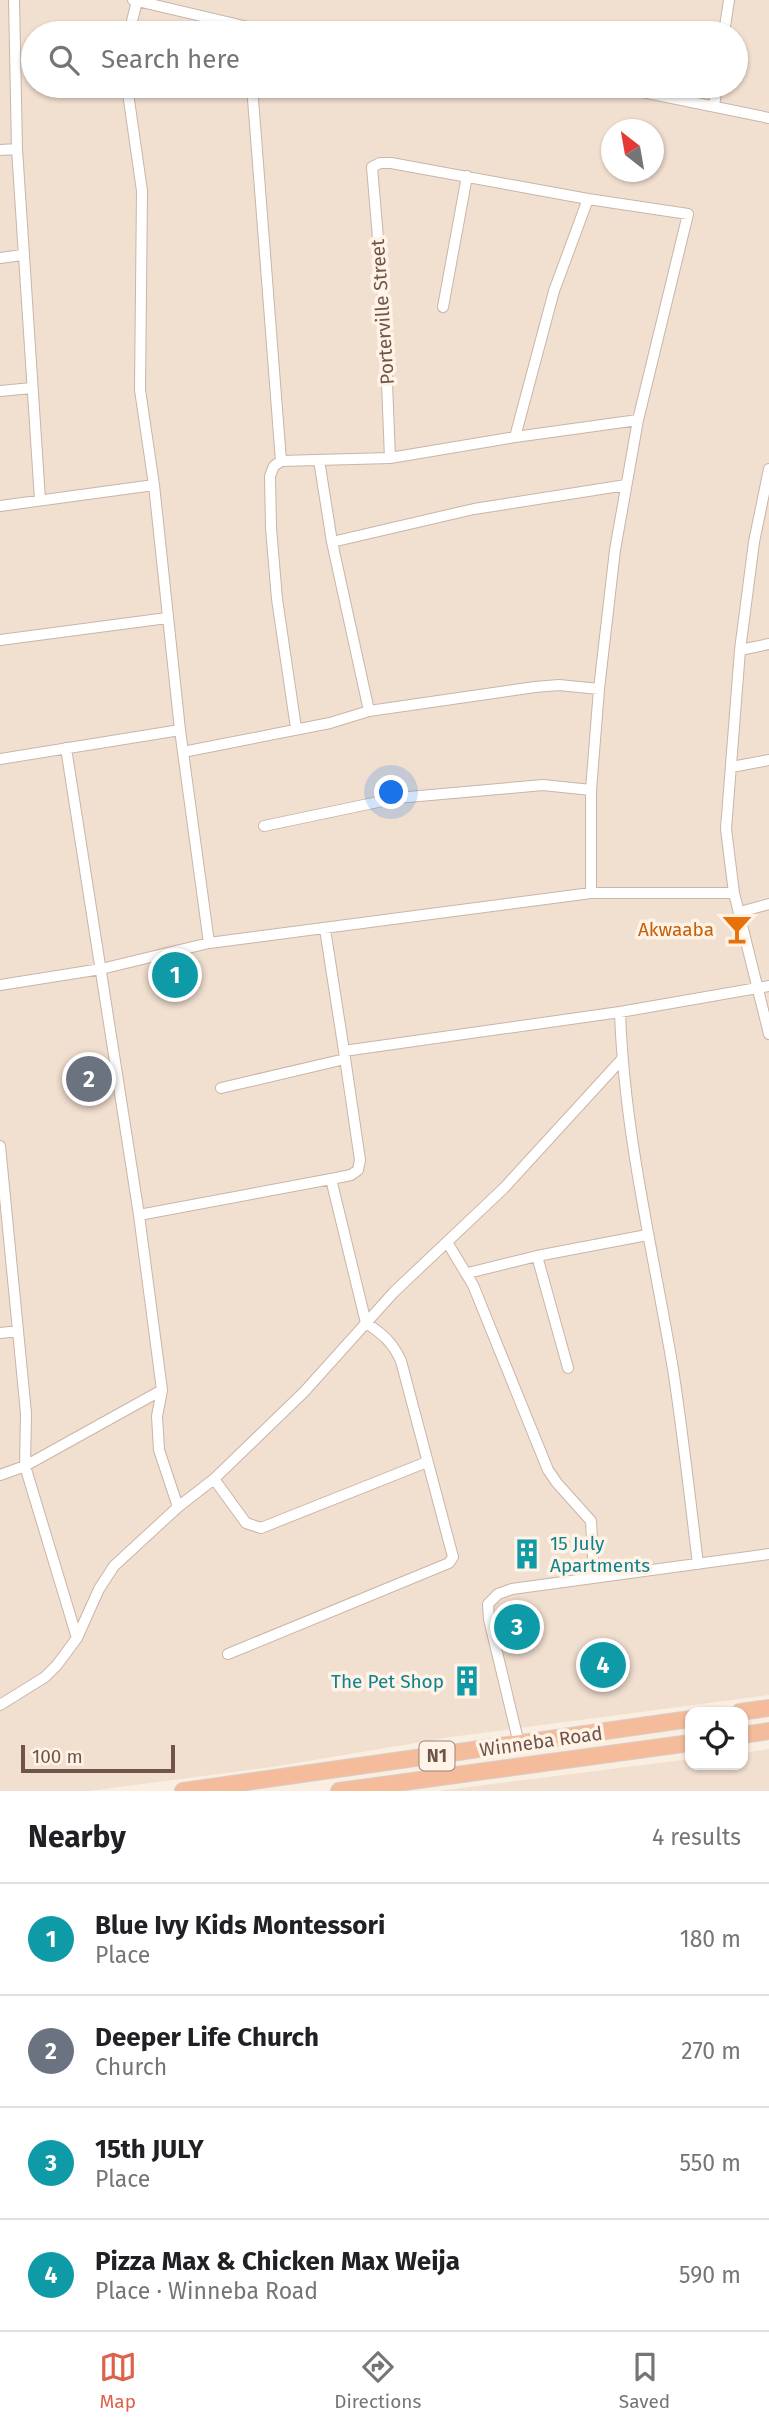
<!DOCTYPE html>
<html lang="en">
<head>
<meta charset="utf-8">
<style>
	:root { --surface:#fff; --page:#f6f6f6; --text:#202124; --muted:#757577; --line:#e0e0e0; --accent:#de614c }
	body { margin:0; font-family:"Fira Sans",sans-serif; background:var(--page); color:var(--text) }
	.controls { position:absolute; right:21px; bottom:21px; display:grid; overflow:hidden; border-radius:14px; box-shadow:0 2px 5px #0004 }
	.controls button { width:63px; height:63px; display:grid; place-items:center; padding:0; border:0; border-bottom:2px solid var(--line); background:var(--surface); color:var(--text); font:35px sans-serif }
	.compass { position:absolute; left:601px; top:119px; width:63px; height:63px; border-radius:50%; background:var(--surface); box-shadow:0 2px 5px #0004; rotate:329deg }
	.scale { position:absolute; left:21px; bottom:18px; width:154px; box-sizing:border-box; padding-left:7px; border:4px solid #705449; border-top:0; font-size:19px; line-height:24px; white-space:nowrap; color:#705449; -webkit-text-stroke:5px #fef3e6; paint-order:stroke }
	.you { position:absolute; left:392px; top:793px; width:24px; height:24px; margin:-18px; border:5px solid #fff; border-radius:50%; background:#1a73e8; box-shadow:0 0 0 10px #1a73e833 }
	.badge { display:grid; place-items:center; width:46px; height:46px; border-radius:50%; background:var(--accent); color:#fff; font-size:23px; font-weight:700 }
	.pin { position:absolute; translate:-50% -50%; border:4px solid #fff; box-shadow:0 2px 7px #0006 }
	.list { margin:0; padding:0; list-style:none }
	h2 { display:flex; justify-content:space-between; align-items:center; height:91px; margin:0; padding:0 28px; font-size:30px }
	h2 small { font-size:23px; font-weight:400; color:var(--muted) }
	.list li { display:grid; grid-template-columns:46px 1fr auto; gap:21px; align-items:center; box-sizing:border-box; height:112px; padding:0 28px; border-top:2px solid var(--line) }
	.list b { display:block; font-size:26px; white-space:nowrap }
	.list p { margin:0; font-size:23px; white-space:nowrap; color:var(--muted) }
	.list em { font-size:23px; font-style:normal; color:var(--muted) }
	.icon { flex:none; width:38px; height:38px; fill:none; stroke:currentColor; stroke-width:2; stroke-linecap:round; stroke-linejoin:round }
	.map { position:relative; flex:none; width:769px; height:1791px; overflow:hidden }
	.search { position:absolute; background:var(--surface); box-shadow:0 2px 5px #0004; left:21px; right:21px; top:21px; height:77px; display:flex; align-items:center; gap:18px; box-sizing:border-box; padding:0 24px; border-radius:38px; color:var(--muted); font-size:26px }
	.sheet { height:539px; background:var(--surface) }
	nav { display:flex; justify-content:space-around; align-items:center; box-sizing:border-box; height:98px; border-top:2px solid var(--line); background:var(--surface); font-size:19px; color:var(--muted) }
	nav a { display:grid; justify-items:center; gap:4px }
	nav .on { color:var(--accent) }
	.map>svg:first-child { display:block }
	.residential { fill:#f1dfd0; fill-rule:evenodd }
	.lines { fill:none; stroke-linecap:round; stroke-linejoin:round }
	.minor-casing { stroke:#cab5a8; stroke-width:12 }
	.trunk-casing { stroke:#d7cfcc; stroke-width:18 }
	.minor { stroke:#fff; stroke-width:10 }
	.trunk { stroke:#f4bc9b; stroke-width:16 }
	.labels { text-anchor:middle; stroke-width:7; stroke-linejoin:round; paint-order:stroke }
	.shield { fill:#fef3e6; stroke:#9b8478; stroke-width:2 }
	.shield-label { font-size:18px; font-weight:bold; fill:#705449 }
	.street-label { font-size:19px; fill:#705449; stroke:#fef3e6 }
	.food-label { font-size:19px; fill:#c56008; stroke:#fef3e6; text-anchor:end }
	.culture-label { font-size:19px; fill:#0d838f; stroke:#fef3e6; text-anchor:start }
</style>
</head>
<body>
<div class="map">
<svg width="769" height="1791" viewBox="0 0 769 1791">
	<rect width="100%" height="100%" fill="#faeee1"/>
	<path class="residential" d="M 0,0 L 769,0 L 769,1695 L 451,1737 L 272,1767 L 89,1791 L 0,1791 ZM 33,33 L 736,33 L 736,86 L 33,86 ZM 612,130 L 654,130 L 654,172 L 612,172 Z
		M 769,1749 L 769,1791 L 438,1791 L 690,1759 L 690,1765 L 743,1765 L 743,1753 Z"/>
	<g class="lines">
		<g class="minor-casing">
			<path id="minor" d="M 14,0 L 17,149 L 40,500
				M 133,0 L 248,27 L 286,33
				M 129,33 L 137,1
				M 724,33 L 729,0
				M 127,86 L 142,191 L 140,390 L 154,485 L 180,730 L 209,943
				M 252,86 L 281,461
				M 613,86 L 769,118
				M 714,106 L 717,86
				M 0,150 L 17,149
				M 0,258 L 22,255
				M 443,307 L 467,176
				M 0,391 L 32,388
				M 515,437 L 554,291 L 588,199
				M 390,458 L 384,309 L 372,167 L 380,163 L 391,163 L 588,199 L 688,214 L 638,420 L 615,550 L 599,689 L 591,790 L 591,893
				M 319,460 L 332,542 L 369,711
				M 769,469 L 754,542 L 740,650 L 726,829 L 734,893 L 769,1034
				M 0,506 L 154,485
				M 332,542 L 474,509 L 626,485
				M 0,640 L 167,618
				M 740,650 L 769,644
				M 296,728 L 277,599 L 271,528 L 270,476 L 274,466 L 281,461 L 390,458 L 515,437 L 638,420
				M 66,748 L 139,1215 L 162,1390 L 157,1416 L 159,1450 L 178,1507
				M 183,752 L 330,723 L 369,711 L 535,687 L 559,685 L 599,689
				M 0,759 L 180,730
				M 732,767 L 769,760
				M 264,826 L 397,798 L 543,785 L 591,790
				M 740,912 L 769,904
				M 325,929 L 344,1051 L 620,1012 L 769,986
				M 0,985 L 101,969 L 209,943 L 591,893 L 734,893
				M 620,1012 C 624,1133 653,1250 673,1369 C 683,1434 690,1499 698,1564
				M 221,1088 L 345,1059
				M 0,1146 L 26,1413 L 25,1466 L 77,1638
				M 139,1215 L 331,1179 L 351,1175 L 358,1170 L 360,1160 L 344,1051
				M 447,1242 L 473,1285 L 548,1470 L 557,1483 L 591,1521 L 594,1577
				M 537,1256 L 568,1368
				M 468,1273 L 537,1256 L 647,1235
				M 0,1333 L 18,1331
				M 0,1475 L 25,1466 L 162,1390
				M 214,1479 L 246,1523 L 261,1528 L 427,1462
				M 228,1654 L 449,1563 L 453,1557 L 401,1361 C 393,1343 383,1334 366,1323 L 331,1179
				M 0,1705 L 45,1677 L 57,1665 L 77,1638 L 99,1589 L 114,1566 L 178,1507 L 214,1479 L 304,1392 L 394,1292 L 504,1188 L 622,1059
				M 519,1744 L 489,1619 L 488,1604 L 498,1594 L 512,1589 L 769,1554"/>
		</g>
		<g class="trunk-casing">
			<path id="trunk" d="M 740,1712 L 769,1708
				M 743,1735 L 769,1731
				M 183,1791 L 690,1719
				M 339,1791 L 690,1743"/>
		</g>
		<use href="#minor" class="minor"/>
		<use href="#trunk" class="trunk"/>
	</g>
	<defs>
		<g id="bar-bare" transform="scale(2.415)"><path d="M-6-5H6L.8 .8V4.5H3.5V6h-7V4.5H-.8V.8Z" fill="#e8710a" stroke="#fef3e6" stroke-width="2.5" paint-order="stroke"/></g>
		<g id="building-bare" transform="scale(2.415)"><path d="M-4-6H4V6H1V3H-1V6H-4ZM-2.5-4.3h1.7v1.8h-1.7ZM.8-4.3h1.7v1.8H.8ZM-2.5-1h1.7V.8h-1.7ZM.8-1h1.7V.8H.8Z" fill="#0f9aa8" stroke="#fef3e6" stroke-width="2.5" paint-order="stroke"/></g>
	</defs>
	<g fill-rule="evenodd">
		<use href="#bar-bare" x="737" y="929"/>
		<use href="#building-bare" x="527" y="1554"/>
		<use href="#building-bare" x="467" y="1681"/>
	</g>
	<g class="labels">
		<rect class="shield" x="419.5" y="1741.5" width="35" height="29" rx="5"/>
		<g class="shield-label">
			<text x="437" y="1762">N1</text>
		</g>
		<g class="street-label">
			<text transform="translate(382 312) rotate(-94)" y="7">Porterville Street</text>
			<text transform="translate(541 1741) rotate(-8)" y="7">Winneba Road</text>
		</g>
		<g class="food-label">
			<text x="714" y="936">Akwaaba</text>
		</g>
		<g class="culture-label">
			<text x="550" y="1550">15 July<tspan x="550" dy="22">Apartments</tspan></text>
			<text x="444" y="1688" text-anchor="end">The Pet Shop</text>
		</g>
	</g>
</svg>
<div class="controls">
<button><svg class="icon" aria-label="locate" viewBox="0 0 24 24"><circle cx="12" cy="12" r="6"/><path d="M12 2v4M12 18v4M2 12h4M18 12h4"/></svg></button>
</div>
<svg class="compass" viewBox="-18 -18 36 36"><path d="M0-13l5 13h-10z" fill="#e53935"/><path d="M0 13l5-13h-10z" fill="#757577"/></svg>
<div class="scale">100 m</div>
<div class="you"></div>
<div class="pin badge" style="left:175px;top:975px;background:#0f9aa8">1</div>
<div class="pin badge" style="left:89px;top:1079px;background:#6b7280">2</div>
<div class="pin badge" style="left:517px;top:1627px;background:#0f9aa8">3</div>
<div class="pin badge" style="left:603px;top:1665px;background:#0f9aa8">4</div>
<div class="search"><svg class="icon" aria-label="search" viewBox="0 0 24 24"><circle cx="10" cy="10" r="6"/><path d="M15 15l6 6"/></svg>Search here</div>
</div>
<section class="sheet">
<h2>Nearby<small>4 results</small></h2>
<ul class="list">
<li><span class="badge" style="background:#0f9aa8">1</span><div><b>Blue Ivy Kids Montessori</b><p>Place</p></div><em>180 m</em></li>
<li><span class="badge" style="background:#6b7280">2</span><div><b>Deeper Life Church</b><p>Church</p></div><em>270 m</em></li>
<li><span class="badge" style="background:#0f9aa8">3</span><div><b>15th JULY</b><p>Place</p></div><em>550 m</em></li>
<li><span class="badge" style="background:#0f9aa8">4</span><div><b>Pizza Max &amp; Chicken Max Weija</b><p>Place · Winneba Road</p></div><em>590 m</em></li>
</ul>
</section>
<nav>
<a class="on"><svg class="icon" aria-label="map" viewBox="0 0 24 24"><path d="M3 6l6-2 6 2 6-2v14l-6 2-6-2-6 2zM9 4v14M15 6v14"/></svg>Map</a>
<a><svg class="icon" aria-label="directions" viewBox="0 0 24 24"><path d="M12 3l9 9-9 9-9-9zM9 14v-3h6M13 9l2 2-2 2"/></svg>Directions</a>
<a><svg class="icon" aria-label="saved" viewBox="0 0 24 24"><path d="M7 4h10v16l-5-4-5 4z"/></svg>Saved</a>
</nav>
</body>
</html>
